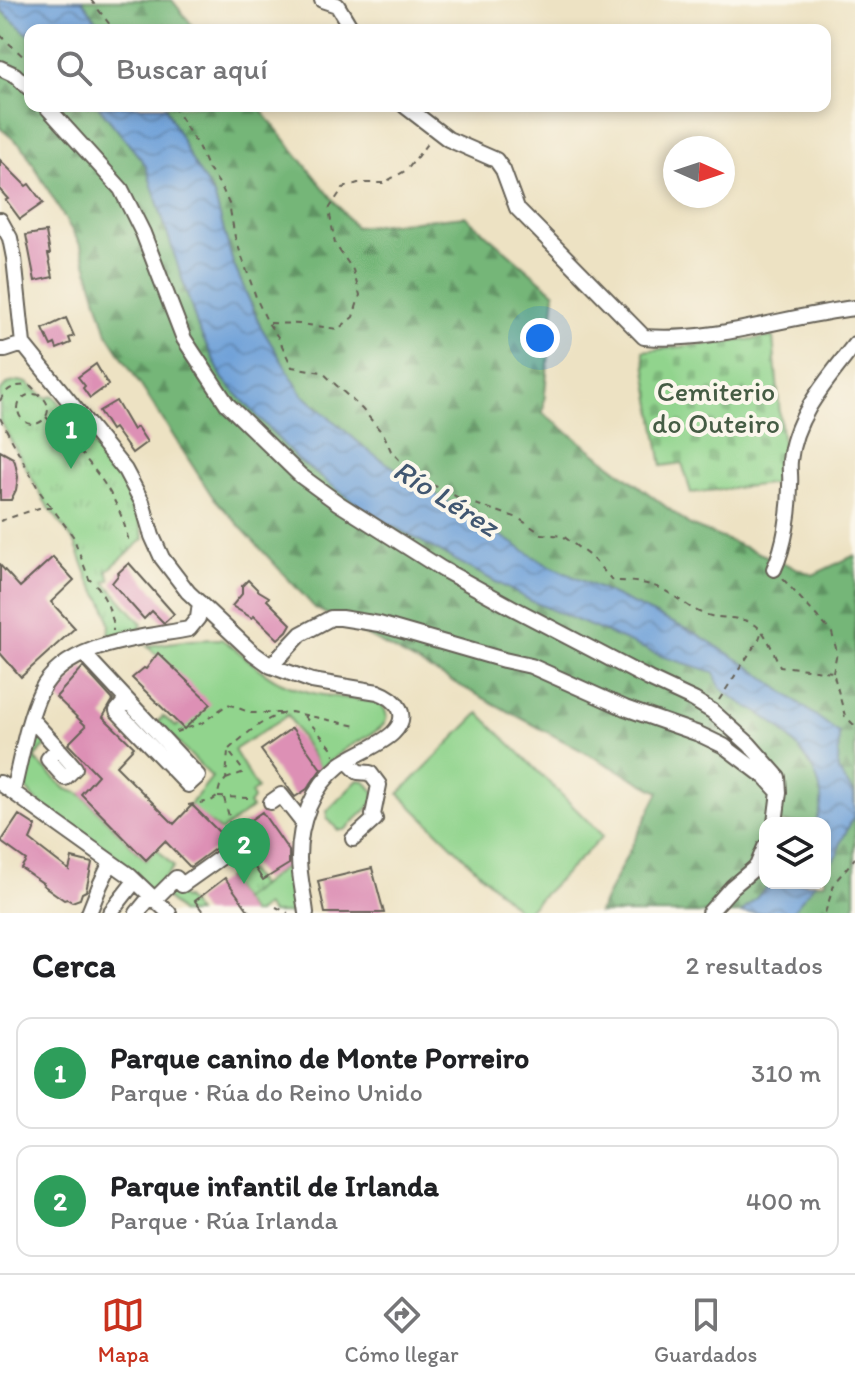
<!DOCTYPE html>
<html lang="es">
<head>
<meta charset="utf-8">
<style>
	:root { --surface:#fff; --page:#f2f2f2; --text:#202124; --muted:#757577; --line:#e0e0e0; --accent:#c8321e }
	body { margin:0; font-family:Itim,sans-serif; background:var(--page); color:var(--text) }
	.controls { position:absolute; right:24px; bottom:24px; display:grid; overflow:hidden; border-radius:16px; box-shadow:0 4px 12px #0003 }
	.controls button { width:72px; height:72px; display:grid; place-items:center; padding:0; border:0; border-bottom:2px solid var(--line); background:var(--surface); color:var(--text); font:40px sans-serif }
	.compass { position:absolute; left:663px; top:136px; width:72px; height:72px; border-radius:50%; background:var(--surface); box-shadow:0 4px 12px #0003; rotate:93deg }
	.you { position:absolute; left:540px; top:338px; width:28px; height:28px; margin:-20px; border:6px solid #fff; border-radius:50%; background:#1a73e8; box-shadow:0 0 0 12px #1a73e833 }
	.badge { display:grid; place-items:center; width:52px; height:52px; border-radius:50%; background:var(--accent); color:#fff; font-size:26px; font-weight:700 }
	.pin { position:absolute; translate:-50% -66px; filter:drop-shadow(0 2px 4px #0008) }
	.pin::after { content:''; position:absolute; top:42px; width:28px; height:24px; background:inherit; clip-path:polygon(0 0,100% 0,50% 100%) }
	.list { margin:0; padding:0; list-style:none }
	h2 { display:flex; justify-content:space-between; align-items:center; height:104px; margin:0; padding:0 32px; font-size:34px }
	h2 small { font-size:26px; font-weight:400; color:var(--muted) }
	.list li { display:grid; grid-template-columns:52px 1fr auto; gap:24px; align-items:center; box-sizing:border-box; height:112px; margin:0 16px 16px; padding:0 16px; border:2px solid var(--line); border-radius:16px }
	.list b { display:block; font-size:30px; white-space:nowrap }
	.list p { margin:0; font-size:26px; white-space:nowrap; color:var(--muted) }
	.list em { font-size:26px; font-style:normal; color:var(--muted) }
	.icon { flex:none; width:44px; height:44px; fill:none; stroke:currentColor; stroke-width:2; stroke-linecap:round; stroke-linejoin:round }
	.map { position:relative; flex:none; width:855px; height:913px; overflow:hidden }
	.search { position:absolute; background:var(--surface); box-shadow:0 4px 12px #0003; left:24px; right:24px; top:24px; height:88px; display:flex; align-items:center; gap:20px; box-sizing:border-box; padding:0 28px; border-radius:16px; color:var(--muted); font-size:30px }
	.sheet { height:360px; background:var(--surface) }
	nav { display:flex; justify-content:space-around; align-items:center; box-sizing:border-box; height:112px; border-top:2px solid var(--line); background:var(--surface); font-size:22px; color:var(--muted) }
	nav a { display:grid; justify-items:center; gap:4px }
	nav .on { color:var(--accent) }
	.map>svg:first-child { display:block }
	.green { fill:#91d48d; stroke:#567854; stroke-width:2 }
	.forest { fill:url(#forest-firs); stroke:#48694a; stroke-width:2; fill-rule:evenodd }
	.cemetery { fill:url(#cemetery-stones); stroke:#567854; stroke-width:2 }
	.park { fill:url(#park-tufts); stroke:#567854; stroke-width:2 }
	.water { fill:url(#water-waves); stroke:#455e7a; stroke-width:2 }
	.building { fill:#dd90b5 }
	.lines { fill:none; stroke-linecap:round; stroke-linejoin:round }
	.minor-casing { stroke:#656156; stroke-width:18 }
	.path { stroke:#656156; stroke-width:2; stroke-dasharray:6 6; stroke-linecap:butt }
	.minor { stroke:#fff; stroke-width:14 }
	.labels { text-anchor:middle; stroke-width:8; stroke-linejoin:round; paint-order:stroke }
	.park-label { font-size:28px; fill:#455c44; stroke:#fbf7ec }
	.water-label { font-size:30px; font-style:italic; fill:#415771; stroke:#fbf7ec }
</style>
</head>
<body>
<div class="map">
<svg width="855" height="913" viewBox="0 0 855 913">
	<defs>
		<pattern id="forest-firs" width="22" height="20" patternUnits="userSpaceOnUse" patternTransform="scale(2)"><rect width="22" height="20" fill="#74b678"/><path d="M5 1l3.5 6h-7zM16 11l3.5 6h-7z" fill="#5e9362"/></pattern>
		<pattern id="cemetery-stones" width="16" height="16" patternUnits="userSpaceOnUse" patternTransform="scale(2)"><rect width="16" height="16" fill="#91d48d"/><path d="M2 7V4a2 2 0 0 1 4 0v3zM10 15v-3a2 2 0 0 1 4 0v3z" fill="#7cb579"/></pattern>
		<pattern id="park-tufts" width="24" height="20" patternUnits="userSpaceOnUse" patternTransform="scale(2)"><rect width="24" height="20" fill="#91d48d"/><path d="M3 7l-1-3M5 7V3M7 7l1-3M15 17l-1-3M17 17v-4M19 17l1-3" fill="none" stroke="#7cb579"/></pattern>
		<pattern id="water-waves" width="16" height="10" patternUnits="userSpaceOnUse" patternTransform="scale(2)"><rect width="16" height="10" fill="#6ea0d8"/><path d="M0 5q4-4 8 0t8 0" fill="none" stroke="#5a82ae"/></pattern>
	</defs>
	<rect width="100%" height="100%" fill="#fbf7ec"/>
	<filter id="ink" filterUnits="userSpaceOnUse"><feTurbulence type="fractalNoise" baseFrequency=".0125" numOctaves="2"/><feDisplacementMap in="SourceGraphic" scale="16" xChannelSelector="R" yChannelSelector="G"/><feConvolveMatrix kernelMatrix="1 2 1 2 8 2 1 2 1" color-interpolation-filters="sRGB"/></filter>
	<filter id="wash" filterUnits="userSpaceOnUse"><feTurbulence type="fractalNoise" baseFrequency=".006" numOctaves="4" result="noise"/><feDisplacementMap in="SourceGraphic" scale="32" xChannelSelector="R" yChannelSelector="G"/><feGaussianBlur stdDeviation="1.8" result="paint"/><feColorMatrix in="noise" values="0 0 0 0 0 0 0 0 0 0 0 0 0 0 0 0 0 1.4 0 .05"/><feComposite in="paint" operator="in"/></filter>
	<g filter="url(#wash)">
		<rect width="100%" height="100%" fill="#ede2c3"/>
		<path class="green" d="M 221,639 C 243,652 259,673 282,683 C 313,697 347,697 380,703 C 384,708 388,713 386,720 C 383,731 355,742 345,749 C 337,755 329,763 320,769 L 288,715 L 234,750 L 257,788 L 251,794 L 253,799 L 249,804 L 252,808 L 221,831 L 188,807 L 212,777 L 158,722 L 163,716 L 176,727 L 203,699 L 147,646 L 190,640 Z
			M 479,713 L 603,836 L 525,913 L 521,913 L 399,794 Z
			M 39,730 L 50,742 L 34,758 L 66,789 L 81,794 L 146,860 L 156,848 L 174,867 L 161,881 L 165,886 L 154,895 L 32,797 L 26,787 L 27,772 Z
			M 358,780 L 365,781 L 375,793 L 374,802 L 345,830 L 338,830 L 327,818 L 327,811 Z
			M 291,862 L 295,876 L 296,913 L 271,913 L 265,906 L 257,913 L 251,913 L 226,878 L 243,863 L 260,886 Z
			M 175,888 L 183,899 L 185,898 L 197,913 L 181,913 L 165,896 Z"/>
		<path class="forest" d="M 0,0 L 172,0 L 196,30 L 30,30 L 30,106 L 258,106 L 355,227 L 465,216 L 555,293 L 543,413 L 690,525 L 813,575 L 855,555 L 855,913 L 598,913 L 659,792 L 315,608 L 212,496 L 107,333 L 81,246 L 23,147 L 0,128 ZM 765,823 L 825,823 L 825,883 L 765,883 Z"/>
		<path class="cemetery" d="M 773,337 L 786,482 L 691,493 L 682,463 L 662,466 L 643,351 Z"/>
		<path class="park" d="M 19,381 L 27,383 L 46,398 L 54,396 L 121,481 L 136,509 L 144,539 L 107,571 L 111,579 L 105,582 L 142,624 L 140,628 L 143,629 L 107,638 L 110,626 L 108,615 L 103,602 L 89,580 L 75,543 L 45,502 L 0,421 L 0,392 L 7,384 Z
			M 246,868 L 260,886 L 241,900 L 228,882 Z"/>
		<path class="water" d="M 0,0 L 82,0 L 103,30 L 30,30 L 30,36 L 0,9 Z
			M 98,106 L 165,106 L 191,159 L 215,198 L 233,263 L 261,327 L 302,394 L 371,453 L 544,563 L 697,634 L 753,669 L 839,733 L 838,770 L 854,794 L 855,814 L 841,842 L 838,854 L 825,870 L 825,823 L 815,823 C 835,789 803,750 778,727 C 762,712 738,704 722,689 C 718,685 716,678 714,672 L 664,657 L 531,601 L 370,514 L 298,460 L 223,379 L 198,328 L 145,164 Z
			M 771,883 L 815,883 L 791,913 L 741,913 Z"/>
		<g id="blocks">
			<path class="building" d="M 0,160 L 26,186 L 29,184 L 43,203 L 20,219 L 6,200 L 8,199 L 0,190 Z
				M 46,232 L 50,254 L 48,254 L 53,277 L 35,281 L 26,235 Z
				M 66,318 L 74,336 L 69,338 L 71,343 L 57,349 L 55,344 L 51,346 L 43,329 Z
				M 96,364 L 108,385 L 90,398 L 83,388 L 85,386 L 78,377 Z
				M 116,401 L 133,430 L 137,427 L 147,442 L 132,453 L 114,428 L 111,430 L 99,411 Z
				M 0,451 L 13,458 L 15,462 L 18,477 L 16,490 L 11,500 L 0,500 Z
				M 53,557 L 74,580 L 51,602 L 75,628 L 21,677 L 0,653 L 0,565 L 20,587 Z
				M 129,563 L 174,614 L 164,623 L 152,611 L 144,619 L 112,583 L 119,574 L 118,573 Z
				M 248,580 L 259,591 L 269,597 L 267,600 L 291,624 L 287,631 L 278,639 L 254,616 L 252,618 L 232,606 L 242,594 L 242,586 Z
				M 158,653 L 211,704 L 184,729 L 132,678 L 144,668 L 146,669 Z
				M 83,667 L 113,700 L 103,717 L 134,747 L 116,766 L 174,824 L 192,805 L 227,840 L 190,867 L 165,841 L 146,860 L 81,794 L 98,775 L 68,744 L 86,726 L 56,697 Z
				M 292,728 L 321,769 L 307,789 L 295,797 L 261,750 Z
				M 262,812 L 289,851 L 289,864 L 263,880 L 232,833 Z
				M 19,815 L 36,826 L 30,840 L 69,870 L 72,858 L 92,863 L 86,891 L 82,893 L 80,899 L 72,902 L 67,899 L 64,900 L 43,885 L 44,884 L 21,868 L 26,860 L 1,842 Z
				M 372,868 L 384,913 L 325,913 L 318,881 Z
				M 225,878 L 243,903 L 250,913 L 204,913 L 195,901 Z"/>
		</g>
	</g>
	<g filter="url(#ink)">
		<use href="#blocks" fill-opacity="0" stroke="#656156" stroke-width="2"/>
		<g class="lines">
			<g class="minor-casing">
				<path id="minor" d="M 322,0 L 337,5 L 352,30
					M 0,68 L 15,75 L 30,89
					M 46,106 L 121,189 L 143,233 L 184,339 L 227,404 L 301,476 L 338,503 L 442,569 L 513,608 L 649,679 L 694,700 L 712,711 L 749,744 L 778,777 L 779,792 L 775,823
					M 405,106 L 448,139 L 496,160 L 503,170 L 517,208 L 644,337 C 715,343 784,316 855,308
					M 0,220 L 10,238 L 14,258 L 23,344 L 125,470 L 142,502 L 152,536 L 162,558 L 188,592 L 253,653 L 271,666 L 312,681 L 378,692 C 397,699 411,715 393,733 C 381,745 355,754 340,765 C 312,787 299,823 299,858 C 299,876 304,895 306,913
					M 0,350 L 5,350 L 23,344
					M 774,569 C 785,546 790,511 790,485 C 791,477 789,469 790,461 C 794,416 829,378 855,344
					M 84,654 L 198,776 L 188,785 L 117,711 L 126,700
					M 271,666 L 301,634 L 331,618 L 341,618 L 379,624 L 504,660 L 531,666 L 625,708 L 699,734 L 724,746 L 765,777 L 776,789
					M 31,719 C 46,735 61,751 75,768 L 65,778 L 48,759 L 58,748
					M 347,761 L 358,772 L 370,773 L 379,785 L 373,815 L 375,819 L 353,839
					M 0,783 L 129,875 L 169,913
					M 13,791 C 21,759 27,720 41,691 C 64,643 142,638 189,629 L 198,618 L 200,603
					M 271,802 L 281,795 L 303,823
					M 155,899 L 176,878 L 182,885 L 230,851
					M 89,913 L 100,885 L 111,862
					M 110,913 L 135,881
					M 137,913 L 151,896
					M 709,913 L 732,887 L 757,866 L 765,847"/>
			</g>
			<path class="path" d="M 91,0 L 114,30
				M 0,35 L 27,60 L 28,70
				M 173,106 L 199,148 L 207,167 L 221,186 L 229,204 L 235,237 L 257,300 L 268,323 L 278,337 L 292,367 L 322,372 L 336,385 L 362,409 L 384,435 L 391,451 L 418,480 L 440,488 L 463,500 L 518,518 L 542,534 L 563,536 L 591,557 L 613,581 C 630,581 645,582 662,589 C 678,597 692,612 711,616 C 726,619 747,616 759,628 C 768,637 774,654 780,666 L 833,672 L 845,716 L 855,726
				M 270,323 L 301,324 L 338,329 L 353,317 L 360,295 L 353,270 L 335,244 L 329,209 L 343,188 L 358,183 L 383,183 L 407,170 L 429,141
				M18 409a15 15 0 1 1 30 0a15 15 0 1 1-30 0Z
				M 0,401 C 6,387 17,384 31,386 L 40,395
				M 46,417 C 82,453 120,491 129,544
				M 0,418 L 40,492 L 51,507
				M 0,521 L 39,508 L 52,508 L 73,536 L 89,579 L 98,587 L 107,603 L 113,621 L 113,631
				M 783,579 L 832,633 L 837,652 L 833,672
				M 719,700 L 759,639 L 762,631
				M 304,716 L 331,747 L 334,755
				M 176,732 L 202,723 L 228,704 L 251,713 L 280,713
				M 226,779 L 244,772 L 228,750 C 246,734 267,715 291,712 L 357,726
				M 218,797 L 251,798
				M 224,798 L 230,820 L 226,833
				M 188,805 L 211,801 L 217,797 L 220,786 L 226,779 L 228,751
				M 276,907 L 288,913
				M 825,913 L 835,882 L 855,858"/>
			<use href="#minor" class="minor"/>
		</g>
	</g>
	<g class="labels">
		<g class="park-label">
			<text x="716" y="401">Cemiterio<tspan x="716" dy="32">do Outeiro</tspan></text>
		</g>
		<g class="water-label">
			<text transform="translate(446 498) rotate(32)" y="10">Río Lérez</text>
		</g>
	</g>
</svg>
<div class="controls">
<button><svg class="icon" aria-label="layers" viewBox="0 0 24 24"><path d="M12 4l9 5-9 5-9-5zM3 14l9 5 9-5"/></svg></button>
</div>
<svg class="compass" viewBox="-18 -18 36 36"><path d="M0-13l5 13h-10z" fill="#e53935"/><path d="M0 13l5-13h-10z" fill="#757577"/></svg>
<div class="you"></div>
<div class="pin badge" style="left:71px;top:469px;background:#2e9e5b">1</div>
<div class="pin badge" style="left:244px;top:884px;background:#2e9e5b">2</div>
<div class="search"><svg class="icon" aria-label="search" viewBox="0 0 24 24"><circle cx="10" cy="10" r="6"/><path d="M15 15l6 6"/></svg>Buscar aquí</div>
</div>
<section class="sheet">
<h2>Cerca<small>2 resultados</small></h2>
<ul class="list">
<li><span class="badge" style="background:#2e9e5b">1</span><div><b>Parque canino de Monte Porreiro</b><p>Parque · Rúa do Reino Unido</p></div><em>310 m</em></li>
<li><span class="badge" style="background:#2e9e5b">2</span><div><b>Parque infantil de Irlanda</b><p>Parque · Rúa Irlanda</p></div><em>400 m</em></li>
</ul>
</section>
<nav>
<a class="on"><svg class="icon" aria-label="map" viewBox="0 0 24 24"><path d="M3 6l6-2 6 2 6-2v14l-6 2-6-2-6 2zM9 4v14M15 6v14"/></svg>Mapa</a>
<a><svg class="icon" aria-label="directions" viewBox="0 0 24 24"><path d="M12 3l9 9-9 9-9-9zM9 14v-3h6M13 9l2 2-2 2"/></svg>Cómo llegar</a>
<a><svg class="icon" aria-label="saved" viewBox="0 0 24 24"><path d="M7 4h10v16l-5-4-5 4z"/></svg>Guardados</a>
</nav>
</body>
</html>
